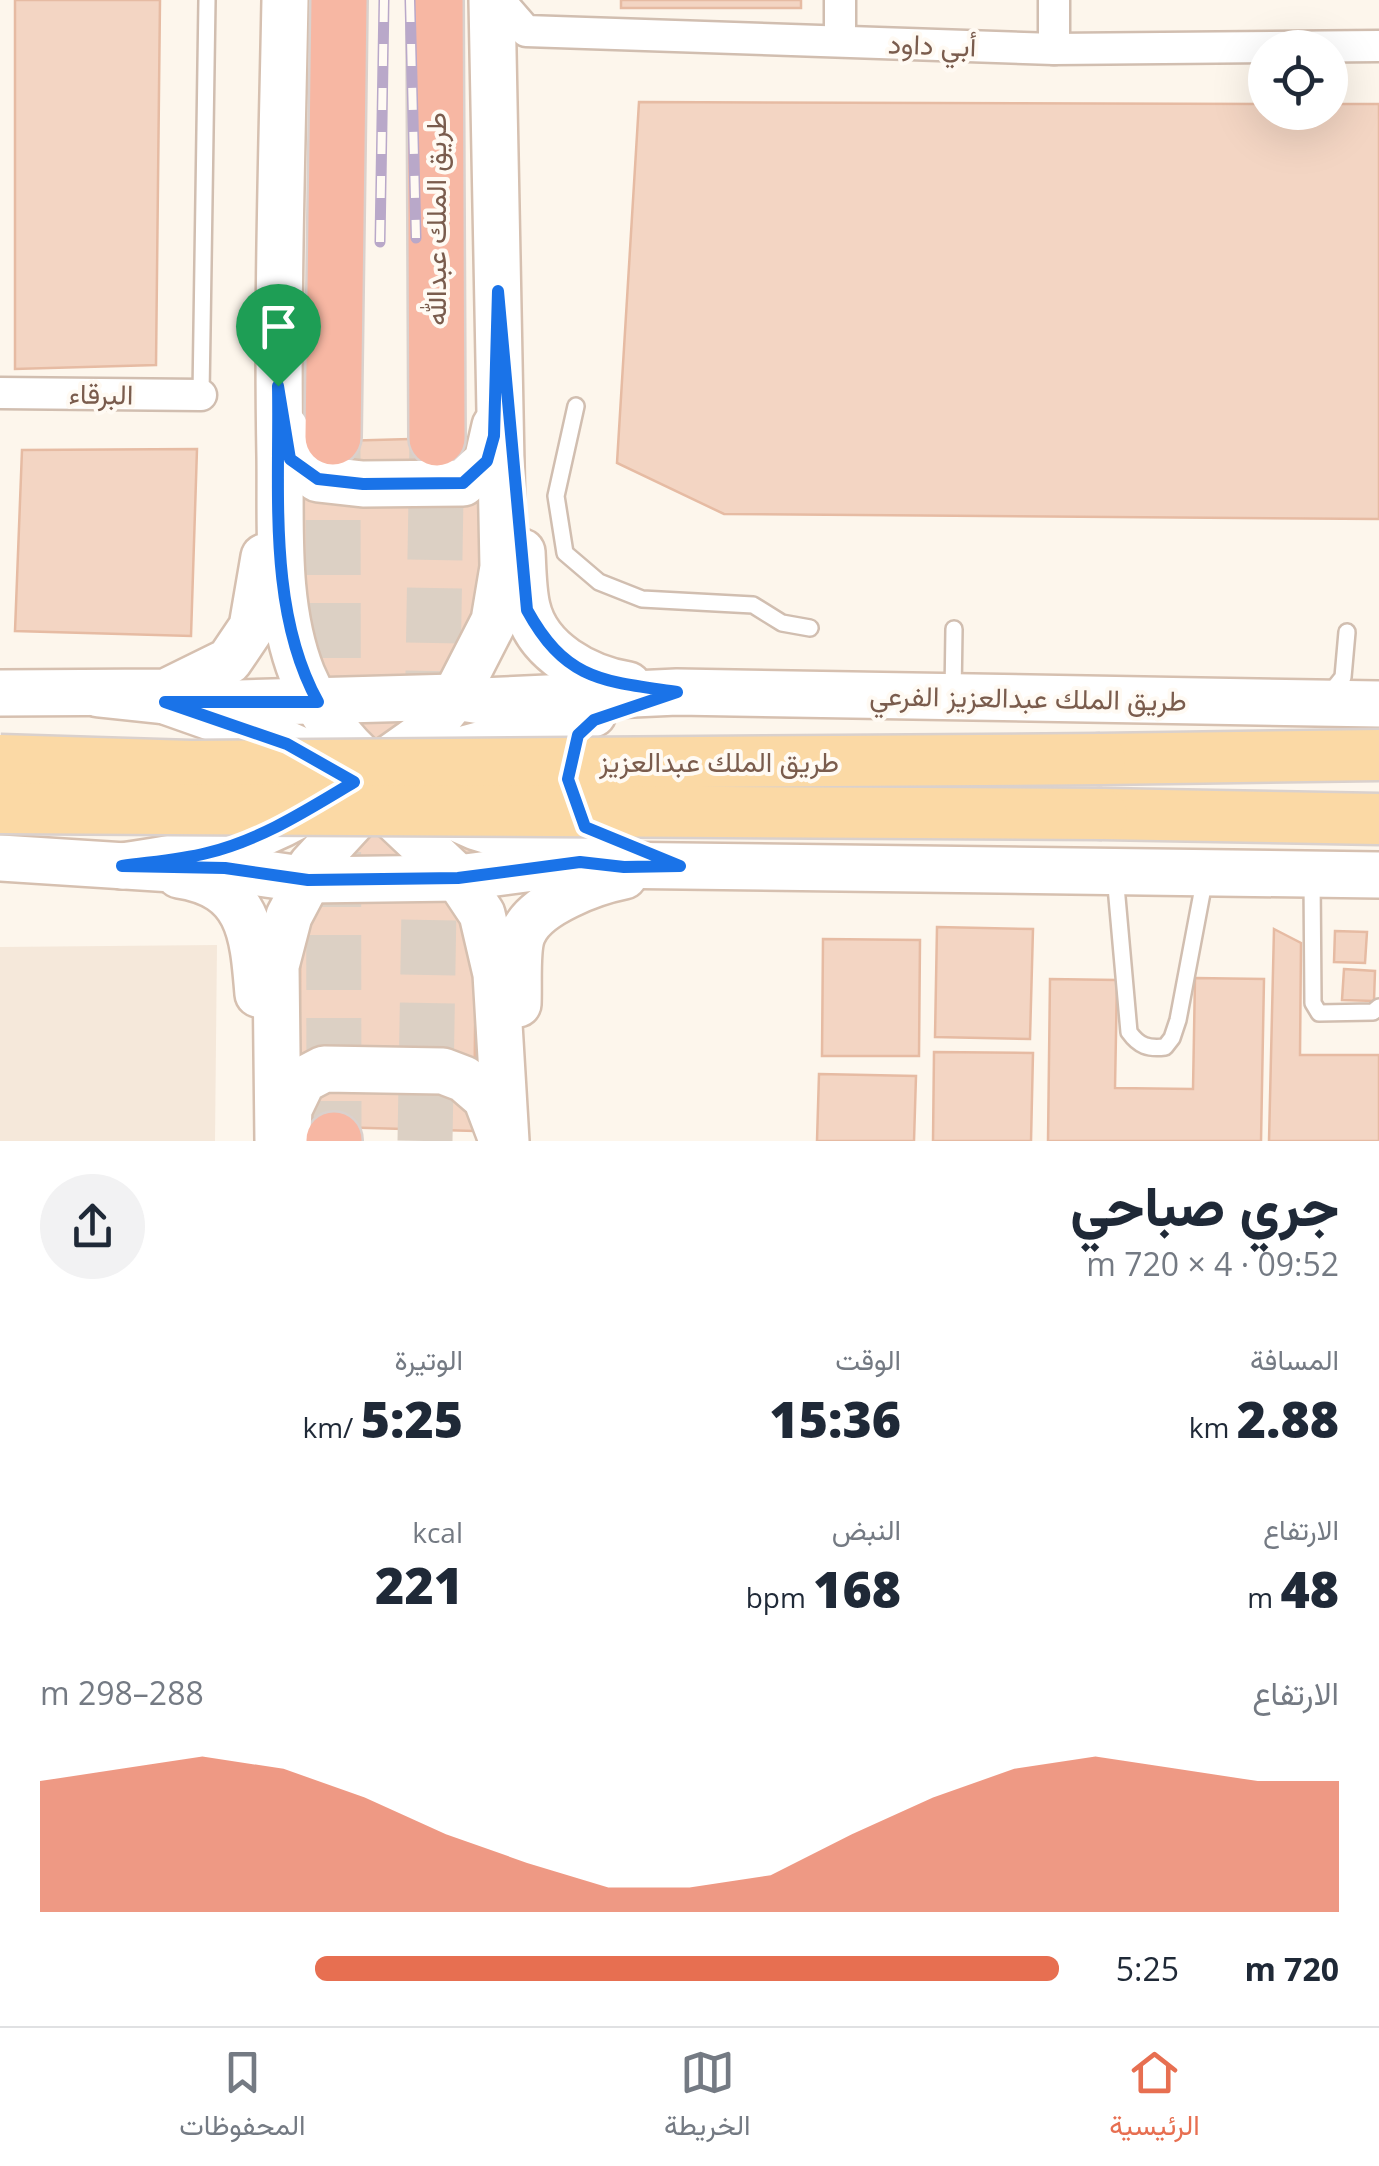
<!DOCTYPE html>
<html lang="ar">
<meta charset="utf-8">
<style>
:root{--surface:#fff;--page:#f2f2f3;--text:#1f2937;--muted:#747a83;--line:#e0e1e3;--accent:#e76f51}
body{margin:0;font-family:"Open Sans",Vazirmatn,sans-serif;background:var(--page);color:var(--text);direction:rtl;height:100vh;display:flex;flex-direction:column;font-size:38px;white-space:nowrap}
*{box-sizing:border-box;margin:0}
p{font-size:32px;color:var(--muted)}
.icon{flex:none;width:55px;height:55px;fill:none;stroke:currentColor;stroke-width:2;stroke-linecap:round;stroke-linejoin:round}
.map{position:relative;height:1141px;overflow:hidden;direction:ltr}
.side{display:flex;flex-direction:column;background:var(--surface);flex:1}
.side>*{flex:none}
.controls{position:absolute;left:1248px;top:30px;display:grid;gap:20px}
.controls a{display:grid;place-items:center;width:100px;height:100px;border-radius:50%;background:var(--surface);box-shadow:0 10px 40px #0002;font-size:50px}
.pin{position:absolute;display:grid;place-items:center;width:85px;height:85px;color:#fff;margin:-102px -42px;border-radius:50% 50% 50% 0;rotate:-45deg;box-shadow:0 0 10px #0007}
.pin .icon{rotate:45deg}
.round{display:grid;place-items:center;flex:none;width:105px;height:105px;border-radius:52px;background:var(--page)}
.headline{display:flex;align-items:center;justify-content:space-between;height:170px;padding:0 40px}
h1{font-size:55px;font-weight:800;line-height:75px}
.stats{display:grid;grid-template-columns:repeat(3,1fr);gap:15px;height:170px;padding:10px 40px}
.stats div{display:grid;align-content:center}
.stats b{font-size:50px;font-weight:800}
.stats small{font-size:28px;font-weight:400}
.stats p{font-size:28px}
.chart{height:280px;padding:20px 40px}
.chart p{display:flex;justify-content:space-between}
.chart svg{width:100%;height:180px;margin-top:10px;fill:var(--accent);opacity:.7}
ul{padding:0 40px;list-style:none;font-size:32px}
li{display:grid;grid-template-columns:160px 120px 1fr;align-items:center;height:75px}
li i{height:25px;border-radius:12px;background:var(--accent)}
.dock{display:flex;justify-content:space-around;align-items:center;height:140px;border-top:2px solid var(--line);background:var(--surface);font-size:28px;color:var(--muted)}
.dock a{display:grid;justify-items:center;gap:5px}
.dock .selected{color:var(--accent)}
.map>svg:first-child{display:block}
.residential{fill:#f5e8da}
.building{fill:#f3d5c3;stroke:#e6bba3;stroke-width:2.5}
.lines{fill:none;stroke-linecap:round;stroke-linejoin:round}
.highway-tunnel{stroke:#dcd0c4;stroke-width:55;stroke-dasharray:55 28;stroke-linecap:butt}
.lane-casing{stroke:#d1beb0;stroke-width:20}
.street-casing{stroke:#d1beb0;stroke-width:35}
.secondary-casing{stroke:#d6c0b0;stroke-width:50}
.primary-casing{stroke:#dad1cd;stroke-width:55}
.highway-casing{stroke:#dad1cd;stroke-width:60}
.lane{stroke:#fff;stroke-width:15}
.street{stroke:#fff;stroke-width:30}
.secondary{stroke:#fff;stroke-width:45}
.primary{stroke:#fbd9a5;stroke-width:50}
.highway{stroke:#f7b7a3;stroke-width:55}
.rail-casing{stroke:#b9a8c9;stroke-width:11}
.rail{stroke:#fffaf3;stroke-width:8;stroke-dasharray:22;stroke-linecap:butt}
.primary-bridge-casing{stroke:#dad1cd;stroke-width:55;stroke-linecap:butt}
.primary-bridge{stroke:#fbd9a5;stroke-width:50}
.route-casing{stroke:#fff;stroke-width:20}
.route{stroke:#1a73e8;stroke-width:12}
.labels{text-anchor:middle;stroke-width:8;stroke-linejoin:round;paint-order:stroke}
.street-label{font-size:28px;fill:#7a5c4d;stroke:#fffaf3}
</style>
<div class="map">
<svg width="1379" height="1141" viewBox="0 0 1379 1141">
<rect width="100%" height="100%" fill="#fdf6ec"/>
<!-- residential -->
<polygon class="residential" points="217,945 215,1141 0,1141 0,947"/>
<!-- building -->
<g class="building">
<polygon points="15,0 160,0 156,365 15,369"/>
<rect x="621" y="0" width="180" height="8"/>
<polygon points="639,102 1265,104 1265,112 1330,112 1330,104 1379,104 1379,519 724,514 617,463"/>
<polygon points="481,437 474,1131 299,1126 304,442"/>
<polygon points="197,449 191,636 15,631 22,450"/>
<polygon points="937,927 1033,929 1030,1039 935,1037"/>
<polygon points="1274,929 1301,943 1300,1055 1379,1055 1379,1141 1269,1141"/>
<polygon points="1335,931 1367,932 1365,963 1334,962"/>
<polygon points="823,939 920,940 919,1056 822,1056"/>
<polygon points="1344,969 1375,971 1374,1001 1342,1000"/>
<polygon points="1195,978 1264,979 1261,1141 1048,1141 1050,979 1117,980 1115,1088 1193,1089"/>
<polygon points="934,1052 1033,1053 1031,1141 933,1141"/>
<polygon points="819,1074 916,1076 914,1141 817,1141"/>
</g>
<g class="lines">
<!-- highway-tunnel -->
<g class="highway-tunnel">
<polyline points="333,437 334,1140"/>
<polyline points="425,1141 437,438"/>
</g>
<!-- lane casing -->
<g class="lane-casing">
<g id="lane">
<polyline points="201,395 207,0"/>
<polyline points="576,406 556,496 565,553 599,582 642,599 753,605 782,623 810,628"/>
<polyline points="953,695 954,629"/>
<polyline points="1327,697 1343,677 1347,632"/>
<path d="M 1115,875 L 1129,1032 C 1139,1046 1148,1049 1165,1047 L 1172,1038 L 1178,1020 L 1205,877"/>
<polyline points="1312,878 1313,1003 1319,1013 1373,1012 1379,1007"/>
</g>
</g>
<!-- street casing -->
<g class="street-casing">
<g id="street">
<polyline points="499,0 526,31 1054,49 1379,46"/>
<polyline points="1054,0 1054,49"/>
<polyline points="840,41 840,0"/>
<polyline points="0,393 201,395"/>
</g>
</g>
<!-- secondary casing -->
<g class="secondary-casing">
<g id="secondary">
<path d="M 285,0 C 282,152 277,304 280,456 C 281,528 275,605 302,674 C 318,713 352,756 388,779"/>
<polyline points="285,428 290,459 318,479 363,484 463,483 487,461 495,426"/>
<path d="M 522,552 C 523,570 523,590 527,607 C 537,652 587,678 628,685"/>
<polyline points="0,693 166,692 229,661 252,627 264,557"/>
<polyline points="99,694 165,701 287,744 314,756 372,797 458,878 482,914 496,974 506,1141"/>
<polyline points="165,701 240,703 455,697 481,701 677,692 1379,704"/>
<polyline points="442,755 593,714"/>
<polyline points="369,773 427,732 455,697 494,621 503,567 492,0"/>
<polyline points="447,814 476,827 600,865 1379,875"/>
<polyline points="0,858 188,870 225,868 308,880 458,878 571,863"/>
<path d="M 122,866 C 192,856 254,845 314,806"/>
<path d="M 179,875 C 250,886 253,933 258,994"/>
<path d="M 518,1004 C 519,986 516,948 523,933 C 536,903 594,882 624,876"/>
<polyline points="288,1129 289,1109 303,1080 324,1069 443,1071 464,1079 486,1098 500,1135"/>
<polyline points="278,1141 276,966 289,916 308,880 311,866 379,792"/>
</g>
</g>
<!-- primary casing -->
<g class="primary-casing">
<g id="primary">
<polyline points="1100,759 1379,755"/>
<polyline points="1102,814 1379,819"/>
</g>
</g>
<!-- highway casing -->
<g class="highway-casing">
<g id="highway">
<polyline points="435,0 437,438"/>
<polyline points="333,437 339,0"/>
<polyline points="334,1140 334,1141"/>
</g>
</g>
<!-- lane -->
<use href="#lane" class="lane"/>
<!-- street -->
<use href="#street" class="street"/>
<!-- secondary -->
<use href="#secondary" class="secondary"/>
<!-- primary -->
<use href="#primary" class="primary"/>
<!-- highway -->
<use href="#highway" class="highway"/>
<!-- rail casing -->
<g class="rail-casing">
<g id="rail">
<polyline points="410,0 416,238"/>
<polyline points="380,242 384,0"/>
</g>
</g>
<!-- rail -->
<use href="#rail" class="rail"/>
<!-- primary-bridge casing -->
<g class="primary-bridge-casing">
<g id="primary-bridge">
<polyline points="0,760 191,766 1100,759"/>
<polyline points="0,808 1102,814"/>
</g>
</g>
<!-- primary-bridge -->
<use href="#primary-bridge" class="primary-bridge"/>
</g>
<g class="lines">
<!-- route casing -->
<g class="route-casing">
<path id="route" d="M 498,291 L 527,610 C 566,681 603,681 677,692 L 594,720 L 578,735 L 568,779 L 585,827 L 680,866 L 624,867 L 580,862 L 458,878 L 308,880 L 225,868 L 122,866 C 150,862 180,860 207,853 C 261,840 307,810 354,782 L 287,744 L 165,702 L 318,702 C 267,610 280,488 278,386 L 290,459 L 318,479 L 363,484 L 463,483 L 487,461 L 494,436 Z"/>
</g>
<!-- route -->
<use href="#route" class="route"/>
</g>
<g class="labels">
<!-- street labels -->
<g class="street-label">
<text transform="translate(932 45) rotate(2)" y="10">أبي داود</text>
<text transform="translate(436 219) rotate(-90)" y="10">طريق الملك عبدالله</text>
<text transform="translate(101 394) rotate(1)" y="10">البرقاء</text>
<text transform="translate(1028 698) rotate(1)" y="10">طريق الملك عبدالعزيز الفرعي</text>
<text x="719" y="772">طريق الملك عبدالعزيز</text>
</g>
</g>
</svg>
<div class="controls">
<a><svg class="icon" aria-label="locate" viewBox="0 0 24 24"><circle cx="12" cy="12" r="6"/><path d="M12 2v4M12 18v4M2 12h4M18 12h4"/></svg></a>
</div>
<div class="pin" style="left:278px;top:386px;background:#1e9e55"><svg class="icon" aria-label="arrive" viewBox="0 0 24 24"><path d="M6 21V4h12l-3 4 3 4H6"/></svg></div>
</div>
<section class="side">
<div class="headline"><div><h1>جري صباحي</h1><p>09:52 · 4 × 720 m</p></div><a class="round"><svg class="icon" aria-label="share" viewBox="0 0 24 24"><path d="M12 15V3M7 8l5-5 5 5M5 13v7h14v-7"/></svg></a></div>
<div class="stats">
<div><p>المسافة</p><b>2.88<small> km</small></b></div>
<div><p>الوقت</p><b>15:36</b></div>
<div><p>الوتيرة</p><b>5:25<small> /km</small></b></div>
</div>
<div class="stats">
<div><p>الارتفاع</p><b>48<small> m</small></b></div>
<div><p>النبض</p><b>168<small> bpm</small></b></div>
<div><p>kcal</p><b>221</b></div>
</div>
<div class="chart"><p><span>الارتفاع</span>288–298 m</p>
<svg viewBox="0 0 160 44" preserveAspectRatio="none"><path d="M0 44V12L10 9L20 6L30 9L40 16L50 25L60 32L70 38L80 38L90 35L100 25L110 16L120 9L130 6L140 9L150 12L160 12V44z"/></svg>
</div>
<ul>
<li><b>720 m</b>5:25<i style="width:73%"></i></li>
</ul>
</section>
<nav class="dock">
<a class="selected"><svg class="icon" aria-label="home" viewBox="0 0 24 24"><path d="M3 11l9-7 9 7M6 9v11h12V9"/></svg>الرئيسية</a>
<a><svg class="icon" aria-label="map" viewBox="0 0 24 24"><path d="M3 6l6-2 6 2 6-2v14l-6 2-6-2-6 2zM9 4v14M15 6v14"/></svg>الخريطة</a>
<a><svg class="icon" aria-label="saved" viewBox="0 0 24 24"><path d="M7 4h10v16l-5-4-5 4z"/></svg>المحفوظات</a>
</nav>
